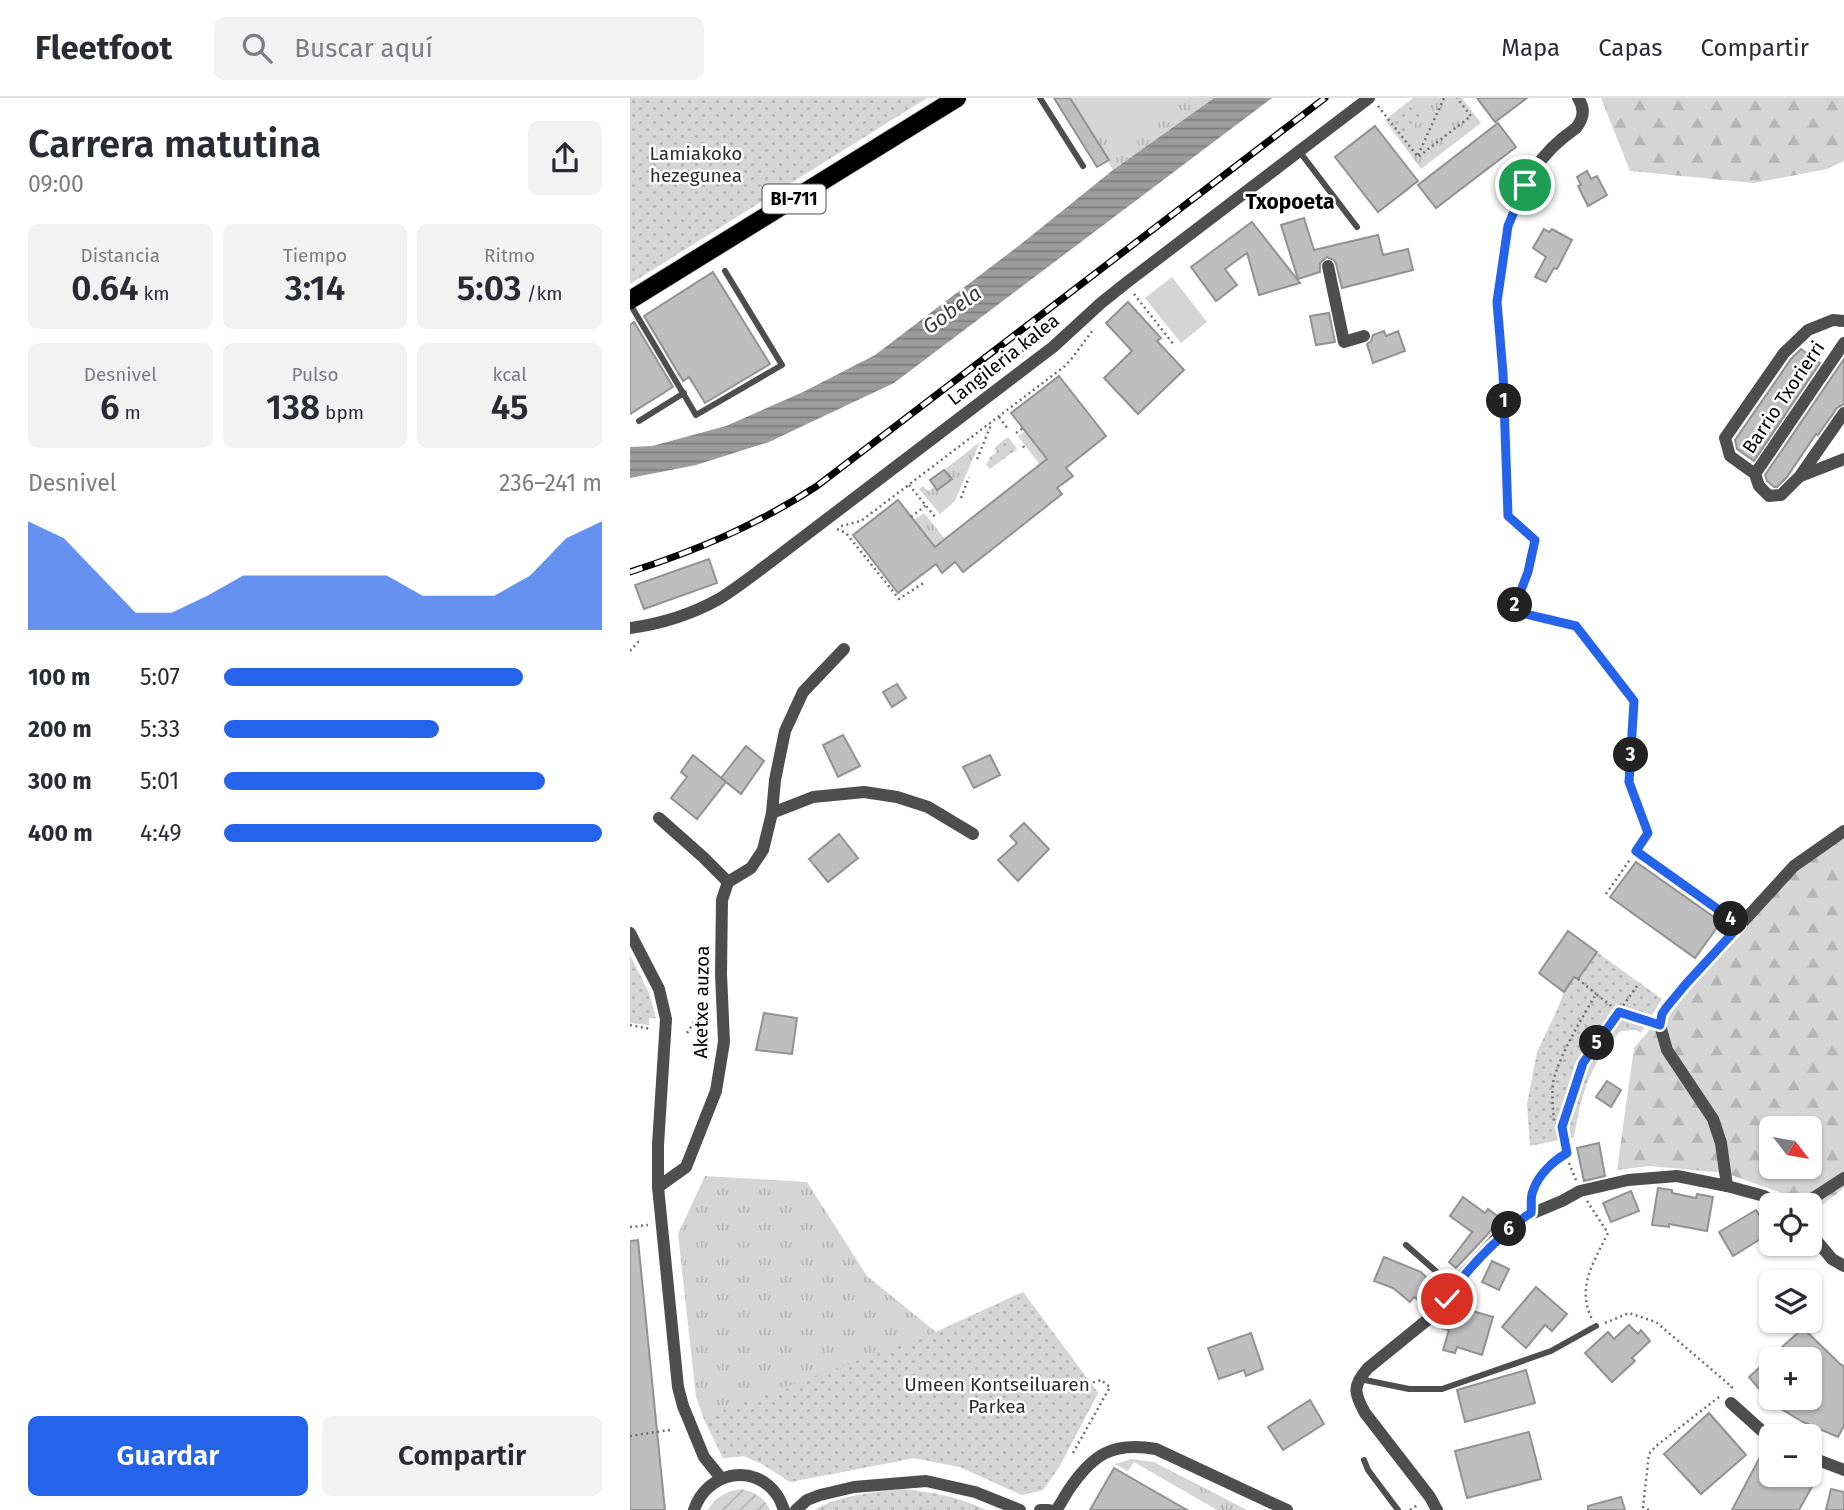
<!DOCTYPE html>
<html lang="es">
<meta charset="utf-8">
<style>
:root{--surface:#fff;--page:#f2f2f3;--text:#2b2b33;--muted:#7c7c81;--line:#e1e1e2;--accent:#2563eb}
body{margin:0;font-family:"Fira Sans",sans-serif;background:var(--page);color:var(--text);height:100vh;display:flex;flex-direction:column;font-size:26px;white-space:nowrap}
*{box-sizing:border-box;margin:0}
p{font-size:23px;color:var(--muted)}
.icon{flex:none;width:38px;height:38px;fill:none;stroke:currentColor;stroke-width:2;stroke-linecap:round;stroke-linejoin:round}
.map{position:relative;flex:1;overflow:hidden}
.panel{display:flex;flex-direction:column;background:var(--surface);width:630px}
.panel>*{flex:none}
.needle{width:46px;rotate:121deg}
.tools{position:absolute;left:1129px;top:1018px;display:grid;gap:14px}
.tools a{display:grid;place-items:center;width:63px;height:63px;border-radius:10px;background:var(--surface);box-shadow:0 2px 5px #0004;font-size:35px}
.pin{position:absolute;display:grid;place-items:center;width:60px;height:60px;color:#fff;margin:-30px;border:4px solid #fff;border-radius:50%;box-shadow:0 2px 7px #0007}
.km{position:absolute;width:35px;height:35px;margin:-18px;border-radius:50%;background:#222;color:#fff;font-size:19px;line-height:35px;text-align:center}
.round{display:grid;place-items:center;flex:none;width:74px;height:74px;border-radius:10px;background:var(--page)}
.head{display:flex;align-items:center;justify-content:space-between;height:119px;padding:0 28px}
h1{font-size:38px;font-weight:600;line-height:52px}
.stats{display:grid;grid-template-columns:repeat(3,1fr);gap:10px;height:119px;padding:7px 28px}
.stats div{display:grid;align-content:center;border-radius:10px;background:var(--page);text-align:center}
.stats b{font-size:35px;font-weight:600}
.stats small{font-size:19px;font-weight:400}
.stats p{font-size:19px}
.chart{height:196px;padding:14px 28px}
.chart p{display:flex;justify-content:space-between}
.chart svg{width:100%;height:126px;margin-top:7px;fill:var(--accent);opacity:.7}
.primary-button{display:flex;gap:14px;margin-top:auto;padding:14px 28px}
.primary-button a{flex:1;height:80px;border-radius:10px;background:var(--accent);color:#fff;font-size:28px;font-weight:600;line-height:80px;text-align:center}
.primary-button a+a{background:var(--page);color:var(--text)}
ul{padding:0 28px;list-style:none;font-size:23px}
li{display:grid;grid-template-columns:112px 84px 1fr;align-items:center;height:52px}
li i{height:18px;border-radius:9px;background:var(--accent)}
header{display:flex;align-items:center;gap:42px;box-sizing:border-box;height:98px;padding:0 35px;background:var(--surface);border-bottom:2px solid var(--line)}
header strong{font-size:33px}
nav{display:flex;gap:38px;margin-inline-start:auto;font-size:24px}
.search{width:490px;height:63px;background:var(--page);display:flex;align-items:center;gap:18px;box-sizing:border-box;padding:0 24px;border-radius:10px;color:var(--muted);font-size:26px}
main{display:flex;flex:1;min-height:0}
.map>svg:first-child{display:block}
.grass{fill:url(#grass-tufts)}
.forest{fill:url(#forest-firs);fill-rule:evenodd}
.park{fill:url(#park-dots)}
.garden{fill:url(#garden-furrows)}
.pitch{fill:#d5d5d5}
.water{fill:url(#water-rules)}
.building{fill:#bebebe;stroke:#929292;stroke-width:2;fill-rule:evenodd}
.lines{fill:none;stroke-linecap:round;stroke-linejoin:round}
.primary-casing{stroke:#dbdbdb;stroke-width:20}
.path{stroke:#707070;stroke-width:2.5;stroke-dasharray:2 3.5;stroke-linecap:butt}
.lane{stroke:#4e4e4e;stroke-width:6}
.street{stroke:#4e4e4e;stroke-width:12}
.primary{stroke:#000;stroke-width:18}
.rail-casing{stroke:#000;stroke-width:7}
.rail{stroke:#fff;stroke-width:4.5;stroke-dasharray:13;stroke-linecap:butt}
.route-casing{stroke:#fff;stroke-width:14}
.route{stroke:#2563eb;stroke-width:9}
.labels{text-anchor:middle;stroke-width:5;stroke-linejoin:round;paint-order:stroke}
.shield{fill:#fff;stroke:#4c4c4c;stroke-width:2}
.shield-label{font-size:18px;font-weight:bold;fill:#000}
.park-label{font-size:19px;fill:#2c2c2c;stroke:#fff}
.street-label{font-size:19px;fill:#000;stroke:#fff}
.neighbourhood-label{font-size:21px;font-weight:bold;fill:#000;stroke:#fff}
.water-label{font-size:21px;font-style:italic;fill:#3d3d3d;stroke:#fff}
</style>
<header>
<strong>Fleetfoot</strong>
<div class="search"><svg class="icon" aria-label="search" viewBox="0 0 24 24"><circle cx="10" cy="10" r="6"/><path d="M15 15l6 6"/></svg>Buscar aquí</div>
<nav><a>Mapa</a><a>Capas</a><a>Compartir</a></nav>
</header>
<main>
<section class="panel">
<div class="head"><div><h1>Carrera matutina</h1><p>09:00</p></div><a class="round"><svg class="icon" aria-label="share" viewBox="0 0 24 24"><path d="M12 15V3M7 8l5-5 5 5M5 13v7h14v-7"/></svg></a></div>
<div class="stats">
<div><p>Distancia</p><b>0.64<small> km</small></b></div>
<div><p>Tiempo</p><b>3:14</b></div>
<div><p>Ritmo</p><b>5:03<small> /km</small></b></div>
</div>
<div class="stats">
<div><p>Desnivel</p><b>6<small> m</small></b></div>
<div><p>Pulso</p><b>138<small> bpm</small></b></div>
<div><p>kcal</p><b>45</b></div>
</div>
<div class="chart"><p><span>Desnivel</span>236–241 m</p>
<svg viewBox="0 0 160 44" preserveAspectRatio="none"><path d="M0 44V6L10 12L20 25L30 38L40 38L50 32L60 25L70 25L80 25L90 25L100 25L110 32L120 32L130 32L140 25L150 12L160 6V44z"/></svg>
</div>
<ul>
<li><b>100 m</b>5:07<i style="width:79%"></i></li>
<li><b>200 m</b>5:33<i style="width:57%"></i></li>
<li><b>300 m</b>5:01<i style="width:85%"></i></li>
<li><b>400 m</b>4:49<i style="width:100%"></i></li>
</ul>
<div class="primary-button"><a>Guardar</a><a>Compartir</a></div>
</section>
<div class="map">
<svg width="1214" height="1412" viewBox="0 0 1214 1412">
<defs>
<pattern id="grass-tufts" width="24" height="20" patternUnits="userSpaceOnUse" patternTransform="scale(1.75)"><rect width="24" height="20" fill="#d5d5d5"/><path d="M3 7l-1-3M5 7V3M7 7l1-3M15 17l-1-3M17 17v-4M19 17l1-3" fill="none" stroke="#b5b5b5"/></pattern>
<pattern id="forest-firs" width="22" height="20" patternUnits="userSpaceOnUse" patternTransform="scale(1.75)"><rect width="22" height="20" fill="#d5d5d5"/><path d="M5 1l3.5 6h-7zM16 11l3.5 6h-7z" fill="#b5b5b5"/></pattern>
<pattern id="park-dots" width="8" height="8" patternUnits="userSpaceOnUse" patternTransform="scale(1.75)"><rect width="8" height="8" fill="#d5d5d5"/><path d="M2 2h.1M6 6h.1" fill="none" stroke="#b5b5b5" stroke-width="1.8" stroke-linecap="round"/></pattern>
<pattern id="garden-furrows" width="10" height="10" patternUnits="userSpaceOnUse" patternTransform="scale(1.75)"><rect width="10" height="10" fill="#d5d5d5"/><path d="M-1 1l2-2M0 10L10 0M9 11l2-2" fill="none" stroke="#b5b5b5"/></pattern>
<pattern id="water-rules" width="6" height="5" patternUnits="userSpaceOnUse" patternTransform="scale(1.75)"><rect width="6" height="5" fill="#9c9c9c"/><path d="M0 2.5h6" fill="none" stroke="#7d7d7d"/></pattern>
</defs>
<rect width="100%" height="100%" fill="#fff"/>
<!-- grass -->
<g class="grass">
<polygon points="441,0 584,0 483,72"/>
<polygon points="783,0 832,0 851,25 791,71 755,22"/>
<polygon points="395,333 417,361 410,367 388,338"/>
<polygon points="350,344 325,403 310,416 289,391 293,388 298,393 321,381 314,372"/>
<polygon points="294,415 315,441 305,449 284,422"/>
<polygon points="75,1078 177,1084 237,1178 306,1234 393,1194 468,1295 429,1369 413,1392 392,1397 330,1369 284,1360 160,1384 132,1366 114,1358 93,1360 73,1319 66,1299 48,1136"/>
<polygon points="501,1361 524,1364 617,1412 587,1412 504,1364 498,1373 485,1366"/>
</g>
<!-- forest -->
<g class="forest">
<polygon points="971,0 1214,0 1214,63 1197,71 1124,85 1000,73"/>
<path d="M 1214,733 L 1214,1090 L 1182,1115 L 1180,1113 L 1180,1108 L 1171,1108 L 1149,1094 L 1095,1075 L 1019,1068 L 987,1072 L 1004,950 L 1110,827 L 1164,768 ZM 1141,1031 L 1180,1031 L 1180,1069 L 1141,1069 Z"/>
</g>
<!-- park -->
<g class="park">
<polygon points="0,0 297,0 0,186"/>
<polygon points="784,5 791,14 782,32 772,39 760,23"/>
<polygon points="378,339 387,351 360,371 356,366 360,362 359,360 367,354 364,350"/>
<path d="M 967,854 L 1032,901 L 1011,935 L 1006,932 L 990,933 C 980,946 969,959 962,974 C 952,994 948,1018 944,1039 L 900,1048 L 897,1006 L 907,954 L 927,912 L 934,894 L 944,879 L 948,881 Z"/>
<polygon points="0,857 19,895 26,920 19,920 19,927 0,925"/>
<polygon points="393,1194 468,1295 429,1369 413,1392 392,1397 330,1369 284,1360 160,1384 132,1366 114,1358 93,1360 73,1319 306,1234"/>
<path d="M 274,1391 C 302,1394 330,1399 356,1412 L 185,1412 C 207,1397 247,1394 274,1391 Z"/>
</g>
<!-- garden -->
<path class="garden" d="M 111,1391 C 125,1394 134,1399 140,1412 L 78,1412 C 86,1399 96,1393 111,1391 Z"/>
<!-- pitch -->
<g class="pitch">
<polygon points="453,0 551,0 480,45"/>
<polygon points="542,179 577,224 551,245 515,200"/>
</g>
<!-- water -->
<polygon class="water" points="584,0 642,0 264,285 139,344 66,367 0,380 0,349 22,348 96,328 173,294 245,257 391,146 483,72"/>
<!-- building -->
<g class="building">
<polygon points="424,0 440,0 479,62 467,69"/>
<polygon points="847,0 897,0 865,24"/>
<polygon points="868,25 886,49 806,110 788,87"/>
<polygon points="745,28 788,83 748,114 705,59"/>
<polygon points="957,73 961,81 967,78 977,97 958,108 948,88 951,87 947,79"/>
<polygon points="674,120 684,152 748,137 753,157 778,151 783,172 712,190 706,166 704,162 697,159 690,165 690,174 668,181 651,127"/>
<polygon points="622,124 670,185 629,197 617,155 595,171 607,187 586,203 561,169"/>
<polygon points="914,131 919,134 922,131 942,142 927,171 924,170 916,184 905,179 916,159 903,150"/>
<polygon points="83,174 140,266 75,305 59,279 53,283 14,218"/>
<polygon points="498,204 531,240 527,243 554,272 508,316 474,280 502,253 476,225"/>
<polygon points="699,215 705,244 686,247 680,218"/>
<polygon points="4,224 43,289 0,316 0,227"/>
<polygon points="754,233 756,238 768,233 775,253 743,265 737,246 741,243 743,237"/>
<polygon points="1171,251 1190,265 1124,363 1107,351 1105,342 1161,261"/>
<polygon points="1214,261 1214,306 1207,310 1188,337 1186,336 1157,379 1147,389 1144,389 1137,383 1135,377"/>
<polygon points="429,278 476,338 436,370 443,378 427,390 432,396 333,474 325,464 312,475 306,466 268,495 223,437 268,402 305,449 315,441 417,361 381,315"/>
<polygon points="314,372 322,381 307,392 300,382"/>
<polygon points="79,461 87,485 14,511 5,487"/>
<polygon points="267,586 276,600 262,609 253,594"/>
<polygon points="213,637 230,668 208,679 193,647"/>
<polygon points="116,648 134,663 111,696 91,680"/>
<polygon points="63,657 96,684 67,721 41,700 57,679 51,674"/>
<polygon points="360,657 370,677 344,690 333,669"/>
<polygon points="394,725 419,751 388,783 368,762 387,745 380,738"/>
<polygon points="209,736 228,760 198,784 179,761"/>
<polygon points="1006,764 1091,824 1065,860 980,799"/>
<polygon points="938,833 967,854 948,881 944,879 934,894 909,875"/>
<polygon points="134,915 167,920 162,956 126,952"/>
<polygon points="977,983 991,992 981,1009 966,999"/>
<polygon points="969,1045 975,1078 954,1083 947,1050"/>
<polygon points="1028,1090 1042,1092 1042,1095 1066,1100 1067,1096 1083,1099 1077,1133 1039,1126 1039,1129 1022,1127"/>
<polygon points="1001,1093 1009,1113 981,1124 973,1105"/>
<polygon points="833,1099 855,1115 858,1111 870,1120 858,1136 826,1170 819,1164 842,1134 820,1118"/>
<polygon points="1126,1112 1140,1135 1103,1158 1089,1134"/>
<polygon points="8,1142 28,1343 35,1412 0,1412 0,1143"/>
<polygon points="754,1159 791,1174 800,1183 798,1185 807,1193 794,1207 784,1199 780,1204 763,1190 744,1183"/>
<polygon points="862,1163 879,1171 869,1192 852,1184"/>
<polygon points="906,1189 937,1216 922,1233 915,1227 896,1250 872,1229"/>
<polygon points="822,1207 863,1219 852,1257 827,1249 825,1255 813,1252 819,1232 812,1230 817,1215"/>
<polygon points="999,1227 1008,1236 1011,1232 1020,1243 1002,1260 1005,1263 982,1284 955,1255 978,1234 984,1241"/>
<path d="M 1173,1230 L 1210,1266 L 1214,1268 L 1214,1328 L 1208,1339 L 1173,1324 L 1141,1305 L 1135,1300 L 1137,1300 L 1119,1279 ZM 1141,1262 L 1180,1262 L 1180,1300 L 1141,1300 Z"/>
<polygon points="621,1235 633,1271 616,1278 614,1272 589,1281 578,1250"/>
<polygon points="896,1272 905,1305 835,1324 827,1292"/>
<polygon points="680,1302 694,1326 653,1352 638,1329"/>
<polygon points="1079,1315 1116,1357 1071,1396 1034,1356"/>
<polygon points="899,1334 911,1381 837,1400 825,1353"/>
<polygon points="1131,1357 1141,1362 1141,1377 1170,1377 1184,1385 1169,1412 1102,1412"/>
<polygon points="484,1370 557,1412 460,1412"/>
<polygon points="1201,1391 1214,1394 1214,1412 1196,1412"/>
<polygon points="991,1399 995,1412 958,1412 958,1408"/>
</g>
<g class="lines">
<!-- primary casing -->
<g class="primary-casing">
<polyline id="primary" points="0,202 327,0"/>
</g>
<!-- path -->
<g class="path">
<polyline points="748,8 788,59 841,18 827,0"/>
<polyline points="788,57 814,0"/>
<polyline points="876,142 867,204 873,275 878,418 905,442 898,474 883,513 946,528 1004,603 999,684 1018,735 1011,746"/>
<polyline points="504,196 544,247"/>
<polyline points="375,267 422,230"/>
<polyline points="369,319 378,331"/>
<polyline points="386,335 393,330"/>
<polyline points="393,348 396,352"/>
<polyline points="347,361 361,327"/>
<polyline points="279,387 306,420"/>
<polyline points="331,400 339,379"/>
<polyline points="281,419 296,407"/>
<polyline points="211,428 231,423 435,268 443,259 463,232"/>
<polyline points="207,431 216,435 269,501 295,484"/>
<polyline points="0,553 8,544 7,542"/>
<polyline points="976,796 1001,760"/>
<polyline points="948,881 966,896"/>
<polyline points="0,927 21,931"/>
<polyline points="57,935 78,903"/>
<path d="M 932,1029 L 924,1024 C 923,1010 921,994 924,980 C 933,951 951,922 966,896 L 989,914 L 1018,923"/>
<polyline points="946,1082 939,1065 932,1029 953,965 1009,885"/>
<path d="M 902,1100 C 903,1082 922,1064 937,1055"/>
<path d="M 957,1103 L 978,1135 C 964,1164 946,1189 962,1221"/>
<polyline points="0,1129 18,1127"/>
<polyline points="975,1225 999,1215 1026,1224 1102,1289 1100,1291"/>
<polyline points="0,1338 40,1332"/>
<polyline points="443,1355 480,1289 471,1282 461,1285"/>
<polyline points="780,1412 789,1406"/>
<polyline points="1019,1412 1013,1409 1019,1356 1026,1348 1089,1299"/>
</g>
<!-- lane -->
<g class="lane">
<polyline points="410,0 453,68"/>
<polyline points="669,53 727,129"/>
<polyline points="0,206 66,317 152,267 95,173"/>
<polyline points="9,323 54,295"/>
<polyline points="1006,753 1110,827"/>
<polyline points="776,1147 824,1189"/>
<polyline points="730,1281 779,1291 812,1291 921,1253 966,1228"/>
<polyline points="734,1362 738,1372 768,1412"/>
</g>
<!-- street -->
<g class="street">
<path d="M 878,128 C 894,84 907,57 946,30 C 954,20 955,10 948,0"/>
<polyline points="698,168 714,244 734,238"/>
<polyline points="1214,223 1203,222 1178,232 1154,255 1095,340 1100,358 1125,376 1129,388 1139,398 1151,397 1170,378 1214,315"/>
<polyline points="1125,376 1214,245"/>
<polyline points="1171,378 1214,361"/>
<path d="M 0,530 C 30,526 62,516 89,501 C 102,493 114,484 126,475 L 423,249 L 471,205 L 496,185 L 739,0"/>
<polyline points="142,715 183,699 234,694 267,699 298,709 343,736"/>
<polyline points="29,720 73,759 98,784"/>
<polyline points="0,835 29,891 36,921 28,1047 28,1089 48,1289 53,1308 74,1359 91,1380"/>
<polyline points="1097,1088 1091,1045 1083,1021 1037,952 1030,927 1032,916 1055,887 1164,768 1214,733"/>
<polyline points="28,1089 56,1069 86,993 94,944 91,876 92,802 98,784 121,770 133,752 142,715 145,682 155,633 173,594 214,551"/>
<polyline points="1171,1108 1214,1080"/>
<polyline points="1180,1135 1202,1161 1214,1168"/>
<polyline points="1101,1305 1131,1332 1143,1339"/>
<polyline points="1180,1359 1214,1372"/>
<path d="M 64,1412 C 76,1375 123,1363 147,1397 C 150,1401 152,1407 154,1412"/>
<polyline points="166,1412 177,1402 190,1397 224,1389 296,1383 345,1394 390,1412"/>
<polyline points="410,1412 419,1412"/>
<path d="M 426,1412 C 431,1406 434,1399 438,1393 C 462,1357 482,1343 526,1351 L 657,1412"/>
<path d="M 807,1412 L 800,1399 L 735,1315 C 724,1295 722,1288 738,1270 L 807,1214 L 829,1181 L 865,1142 L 896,1118 L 932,1103 L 950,1093 L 998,1082 L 1047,1078 L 1097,1088 L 1134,1098 L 1150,1108"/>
</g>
<!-- primary -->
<use href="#primary" class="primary"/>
<!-- rail casing -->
<g class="rail-casing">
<path id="rail" d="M 0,474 C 68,452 127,427 187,388 L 695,0"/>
</g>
<!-- rail -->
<use href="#rail" class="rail"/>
</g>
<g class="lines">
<!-- route casing -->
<g class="route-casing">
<path id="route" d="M 817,1201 C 838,1168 866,1142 896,1118 L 901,1115 C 902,1109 900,1099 903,1093 C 908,1077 923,1063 937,1055 L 932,1029 L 953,965 L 989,914 L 1030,927 L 1032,916 L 1036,910 L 1055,887 L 1110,827 L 1006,753 L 1018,735 L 999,684 L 1004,603 L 946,528 L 883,513 L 898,474 L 905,442 L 878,418 L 873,275 L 867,204 L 878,128 L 895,87"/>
</g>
<!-- route -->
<use href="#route" class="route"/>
</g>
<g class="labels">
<!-- shield labels -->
<rect class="shield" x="132.5" y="86.5" width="63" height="29" rx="5"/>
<g class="shield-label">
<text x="164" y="107">BI-711</text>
</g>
<!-- park labels -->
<g class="park-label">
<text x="66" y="62">Lamiakoko<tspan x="66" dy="22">hezegunea</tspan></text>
<text x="367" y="1293">Umeen Kontseiluaren<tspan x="367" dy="22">Parkea</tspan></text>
</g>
<!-- street labels -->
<g class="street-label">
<text transform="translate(373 261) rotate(-38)" y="7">Langileria kalea</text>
<text transform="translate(1153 299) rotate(-56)" y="7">Barrio Txorierri</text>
<text transform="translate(71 904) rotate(-89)" y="7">Aketxe auzoa</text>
</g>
<!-- neighbourhood labels -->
<g class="neighbourhood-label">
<text x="660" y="111">Txopoeta</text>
</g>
<!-- water labels -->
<g class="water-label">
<text transform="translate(322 212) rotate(-36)" y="7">Gobela</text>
</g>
</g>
</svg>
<div class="tools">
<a><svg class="needle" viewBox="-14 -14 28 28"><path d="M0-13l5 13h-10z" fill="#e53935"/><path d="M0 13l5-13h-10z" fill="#7c7c81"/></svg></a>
<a><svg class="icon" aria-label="locate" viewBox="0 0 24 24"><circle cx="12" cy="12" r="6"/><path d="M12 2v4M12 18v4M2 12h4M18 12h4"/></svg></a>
<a><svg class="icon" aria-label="layers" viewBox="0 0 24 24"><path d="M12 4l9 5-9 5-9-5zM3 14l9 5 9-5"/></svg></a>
<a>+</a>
<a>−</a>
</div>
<div class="pin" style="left:895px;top:87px;background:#1e9e55"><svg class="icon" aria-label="arrive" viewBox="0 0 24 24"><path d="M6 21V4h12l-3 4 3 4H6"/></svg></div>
<div class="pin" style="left:817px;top:1201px;background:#d93025"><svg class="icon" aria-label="check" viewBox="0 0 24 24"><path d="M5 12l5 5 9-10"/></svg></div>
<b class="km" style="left:874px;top:303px">1</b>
<b class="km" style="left:885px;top:507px">2</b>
<b class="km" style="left:1001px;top:657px">3</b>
<b class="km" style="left:1101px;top:821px">4</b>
<b class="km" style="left:967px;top:945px">5</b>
<b class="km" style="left:879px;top:1131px">6</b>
</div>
</main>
